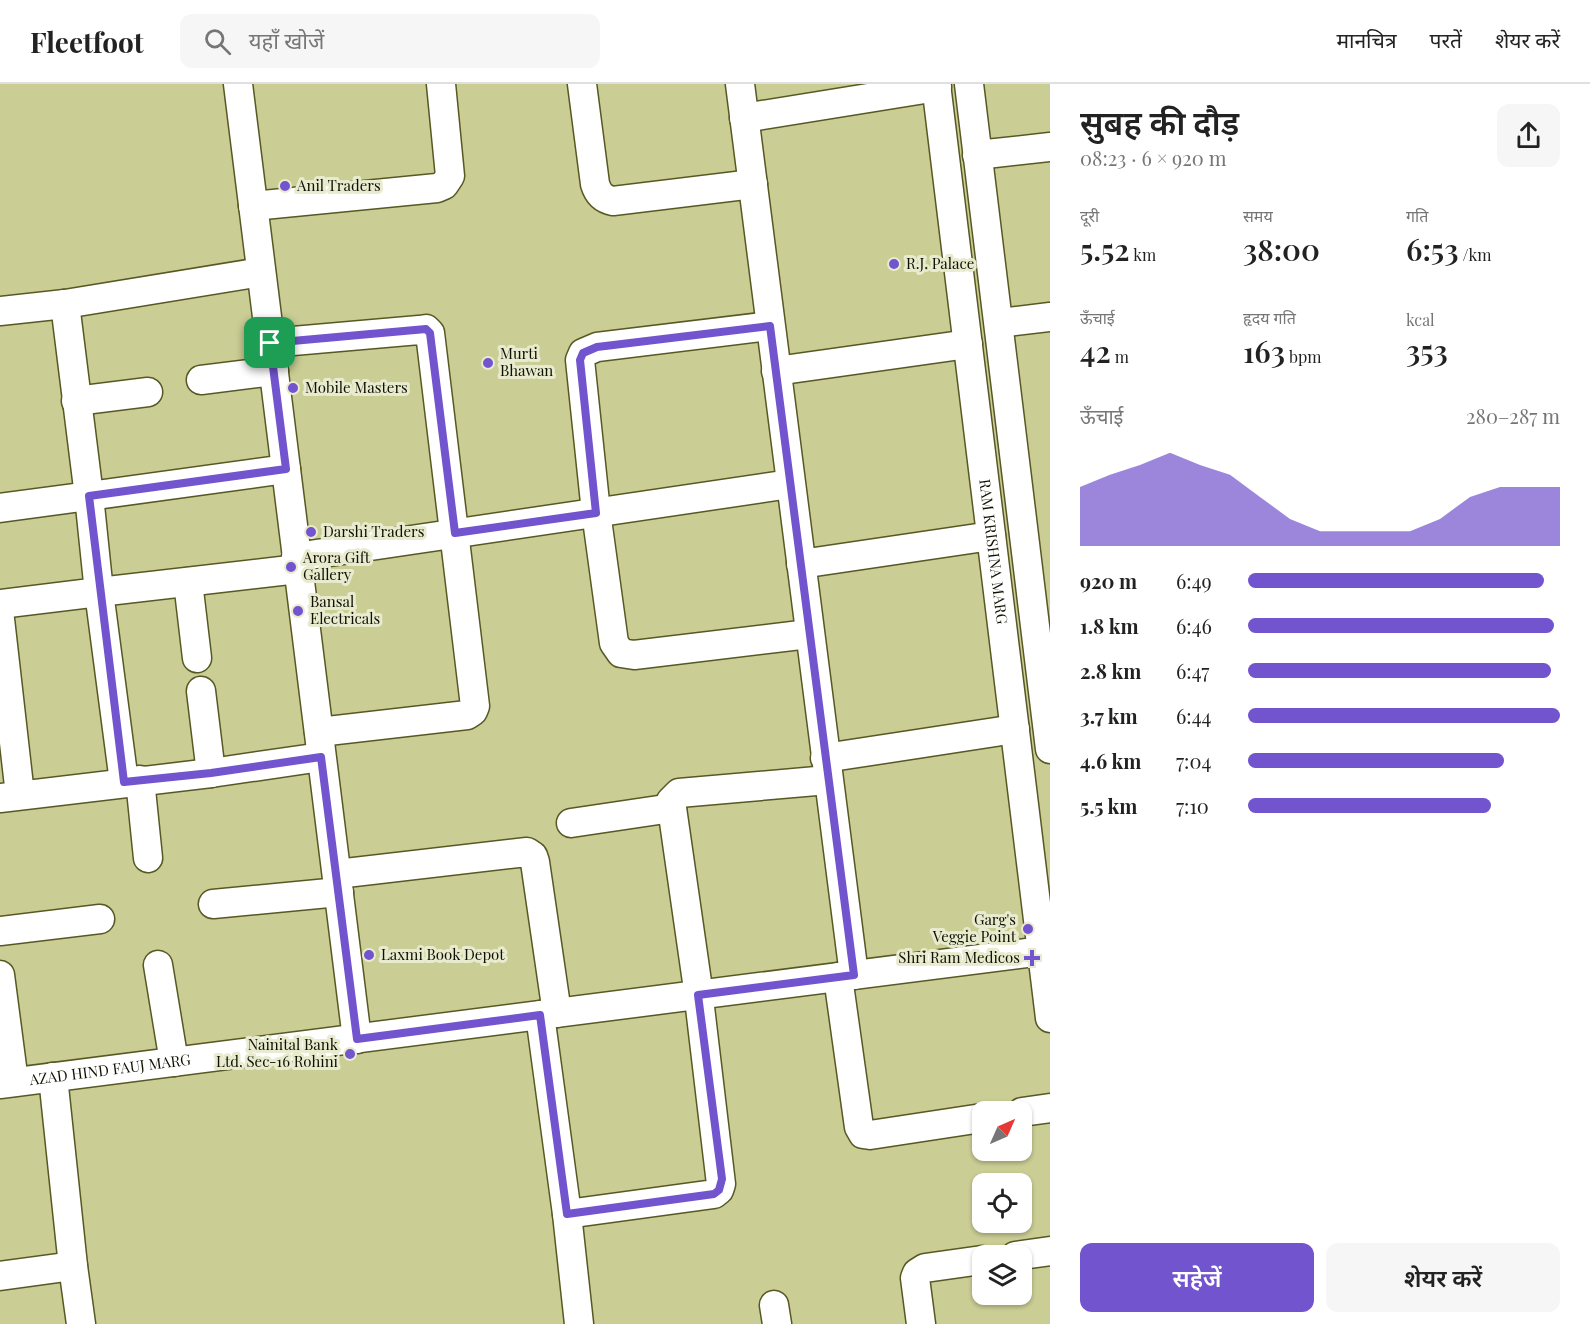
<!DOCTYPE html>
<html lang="hi">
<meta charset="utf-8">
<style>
:root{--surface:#fff;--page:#f6f6f6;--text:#222;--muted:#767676;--line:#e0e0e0;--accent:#7254ce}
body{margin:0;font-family:"Playfair Display","Noto Sans Devanagari",serif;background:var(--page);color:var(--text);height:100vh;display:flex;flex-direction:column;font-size:22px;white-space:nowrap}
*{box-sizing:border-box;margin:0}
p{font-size:20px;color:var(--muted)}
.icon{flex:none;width:33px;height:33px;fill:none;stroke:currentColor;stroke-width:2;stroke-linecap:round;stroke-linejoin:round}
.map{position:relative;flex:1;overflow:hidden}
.drawer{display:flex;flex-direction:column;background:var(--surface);width:540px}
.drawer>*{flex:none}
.needle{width:39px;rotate:45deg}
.fabs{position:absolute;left:972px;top:1017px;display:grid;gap:12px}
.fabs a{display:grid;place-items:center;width:60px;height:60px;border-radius:12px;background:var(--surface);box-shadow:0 2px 4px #0004;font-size:30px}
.pin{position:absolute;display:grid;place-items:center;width:51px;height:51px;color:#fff;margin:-26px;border-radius:12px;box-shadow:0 3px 9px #0006}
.round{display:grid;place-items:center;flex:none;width:63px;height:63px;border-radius:12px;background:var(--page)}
.headline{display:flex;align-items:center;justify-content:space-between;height:102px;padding:0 30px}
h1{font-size:33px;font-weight:600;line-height:45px}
.metrics{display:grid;grid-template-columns:repeat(3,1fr);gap:9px;height:102px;padding:6px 30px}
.metrics div{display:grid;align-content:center}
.metrics b{font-size:30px;font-weight:600}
.metrics small{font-size:16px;font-weight:400}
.metrics p{font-size:16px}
.chart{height:168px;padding:12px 30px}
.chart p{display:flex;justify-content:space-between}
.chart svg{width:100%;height:108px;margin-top:6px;fill:var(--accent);opacity:.7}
.cta{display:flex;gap:12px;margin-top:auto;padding:12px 30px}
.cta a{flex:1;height:69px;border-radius:12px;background:var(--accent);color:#fff;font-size:24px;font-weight:600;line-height:69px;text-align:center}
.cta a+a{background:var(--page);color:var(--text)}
ul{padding:0 30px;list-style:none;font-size:20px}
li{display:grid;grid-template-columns:96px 72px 1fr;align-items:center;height:45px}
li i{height:15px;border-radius:8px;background:var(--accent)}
header{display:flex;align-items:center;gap:36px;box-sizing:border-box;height:84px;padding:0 30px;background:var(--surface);border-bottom:2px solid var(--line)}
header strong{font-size:28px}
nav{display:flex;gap:33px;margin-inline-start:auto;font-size:21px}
.search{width:420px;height:54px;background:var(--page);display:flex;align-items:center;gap:15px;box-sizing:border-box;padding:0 21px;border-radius:12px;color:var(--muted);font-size:22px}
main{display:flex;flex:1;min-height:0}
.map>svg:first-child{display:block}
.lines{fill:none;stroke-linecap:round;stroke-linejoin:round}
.minor-casing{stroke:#575823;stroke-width:31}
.minor{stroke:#fff;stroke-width:28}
.route-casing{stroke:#fff;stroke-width:12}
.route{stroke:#7254ce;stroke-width:8}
.poi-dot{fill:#7254ce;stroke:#e9ebcf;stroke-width:2}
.labels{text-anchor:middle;stroke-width:6;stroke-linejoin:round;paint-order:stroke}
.poi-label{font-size:15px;fill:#0f1000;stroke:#e9ebcf;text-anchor:start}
.street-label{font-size:15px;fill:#0f1000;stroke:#e9ebcf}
</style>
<header>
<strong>Fleetfoot</strong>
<div class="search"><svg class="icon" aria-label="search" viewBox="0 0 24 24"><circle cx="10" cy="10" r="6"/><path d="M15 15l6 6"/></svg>यहाँ खोजें</div>
<nav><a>मानचित्र</a><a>परतें</a><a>शेयर करें</a></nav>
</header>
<main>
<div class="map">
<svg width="1050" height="1240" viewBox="0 0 1050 1240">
<rect width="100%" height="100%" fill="#cacd94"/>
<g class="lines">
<!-- minor casing -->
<g class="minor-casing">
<g id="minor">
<polyline points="238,0 357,955"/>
<path d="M 582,0 L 595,100 C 598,110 603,115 613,117 L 753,100"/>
<polyline points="740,0 854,891"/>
<path id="s1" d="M 936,0 L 1050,934"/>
<polyline points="969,0 1050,665"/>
<polyline points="744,34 937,3"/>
<polyline points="977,71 1050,63"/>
<polyline points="253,122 437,104 444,101 450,92 441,0"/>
<polyline points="65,220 89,412 286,385"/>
<polyline points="0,227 65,220 261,188"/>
<polyline points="999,239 1050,233"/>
<polyline points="770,242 597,263 583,269 580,276 596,428 614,559 621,569 634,571 809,550"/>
<polyline points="270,259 419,246 426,245 430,249 475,622 473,627 467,631 319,648"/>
<polyline points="776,287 968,260"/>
<polyline points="201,296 274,287"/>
<polyline points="76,317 148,308"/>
<polyline points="0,424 89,412 99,508 0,520"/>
<polyline points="296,473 790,400"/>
<polyline points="801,480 991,452"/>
<polyline points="188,498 197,574"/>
<polyline points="0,535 20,711"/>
<polyline points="201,607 211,689"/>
<polyline points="825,674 1015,645"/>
<polyline points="140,696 148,774"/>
<polyline points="124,698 99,508 298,485"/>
<polyline points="0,714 211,689 321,673"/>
<polyline points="571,739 672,724"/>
<polyline points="337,790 527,768 533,772 535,778 557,929"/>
<polyline points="213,820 339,808"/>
<polyline points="0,847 100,835"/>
<polyline points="158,881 174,978"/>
<polyline points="0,891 14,998"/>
<polyline points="838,893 859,1043 863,1050 870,1051 982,1034"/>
<polyline points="540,931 567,1130 579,1240"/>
<polyline points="53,993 73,1182 81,1240"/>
<path id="s2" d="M 0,1000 L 1042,867"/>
<polyline points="1022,1028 1050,1024"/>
<polyline points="567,1130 714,1110 719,1106 721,1100 697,898 671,717 679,709 828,696"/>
<polyline points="1015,1172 1050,1167"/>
<polyline points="0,1192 73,1182"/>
<polyline points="774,1221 777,1240"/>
<polyline points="921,1240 915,1194 917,1189 925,1184 982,1176"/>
</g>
</g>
<!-- minor -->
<use href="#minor" class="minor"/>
</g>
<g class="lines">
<!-- route casing -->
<g class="route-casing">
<polygon id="route" points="770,242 854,891 698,911 722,1095 719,1106 714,1110 567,1130 540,931 357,955 321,673 211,689 124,698 89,412 286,385 270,259 426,245 430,249 455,449 596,429 580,276 583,269 597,263"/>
</g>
<!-- route -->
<use href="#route" class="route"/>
</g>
<!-- markers -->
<g class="poi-dot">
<circle cx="285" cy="102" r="6"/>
<circle cx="894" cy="180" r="6"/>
<circle cx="488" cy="279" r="6"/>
<circle cx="293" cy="304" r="6"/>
<circle cx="311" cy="448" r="6"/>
<circle cx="291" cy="483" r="6"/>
<circle cx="298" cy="527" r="6"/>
<circle cx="1028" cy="845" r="6"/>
<circle cx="369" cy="871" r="6"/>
<path d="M1029 865h6v6h6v6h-6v6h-6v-6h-6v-6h6z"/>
<circle cx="350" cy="970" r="6"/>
</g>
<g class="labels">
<!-- poi labels -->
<g class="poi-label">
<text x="297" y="107">Anil Traders</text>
<text x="906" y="185">R.J. Palace</text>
<text x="500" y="275">Murti<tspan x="500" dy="17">Bhawan</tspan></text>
<text x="305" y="309">Mobile Masters</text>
<text x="323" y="453">Darshi Traders</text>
<text x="303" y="479">Arora Gift<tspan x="303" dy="17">Gallery</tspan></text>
<text x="310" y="523">Bansal<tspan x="310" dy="17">Electricals</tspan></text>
<text x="1016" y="841" text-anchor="end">Garg's<tspan x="1016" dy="17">Veggie Point</tspan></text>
<text x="381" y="876">Laxmi Book Depot</text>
<text x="1020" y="879" text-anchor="end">Shri Ram Medicos</text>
<text x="338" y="966" text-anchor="end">Nainital Bank<tspan x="338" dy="17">Ltd. Sec-16 Rohini</tspan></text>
</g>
<!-- street labels -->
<g class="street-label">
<text dy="5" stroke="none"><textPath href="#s1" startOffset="471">RAM KRISHNA MARG</textPath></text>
<text dy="5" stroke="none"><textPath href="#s2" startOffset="111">AZAD HIND FAUJ MARG</textPath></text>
</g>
</g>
</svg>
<div class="fabs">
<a><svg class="needle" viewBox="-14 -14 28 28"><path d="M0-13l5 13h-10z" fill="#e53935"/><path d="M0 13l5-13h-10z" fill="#767676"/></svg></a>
<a><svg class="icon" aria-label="locate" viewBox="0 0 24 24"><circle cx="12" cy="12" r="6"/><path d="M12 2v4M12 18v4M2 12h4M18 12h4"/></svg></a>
<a><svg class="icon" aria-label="layers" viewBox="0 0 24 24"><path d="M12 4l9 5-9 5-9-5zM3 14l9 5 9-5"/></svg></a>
</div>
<div class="pin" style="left:270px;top:259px;background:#1e9e55"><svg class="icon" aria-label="arrive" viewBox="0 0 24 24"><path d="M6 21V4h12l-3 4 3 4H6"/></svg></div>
</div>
<section class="drawer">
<div class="headline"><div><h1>सुबह की दौड़</h1><p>08:23 · 6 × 920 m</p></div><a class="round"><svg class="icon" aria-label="share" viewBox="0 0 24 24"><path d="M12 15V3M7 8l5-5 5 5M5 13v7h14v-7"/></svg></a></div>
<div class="metrics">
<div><p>दूरी</p><b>5.52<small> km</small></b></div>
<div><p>समय</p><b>38:00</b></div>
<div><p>गति</p><b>6:53<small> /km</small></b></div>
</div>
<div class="metrics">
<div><p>ऊँचाई</p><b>42<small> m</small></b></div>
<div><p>हृदय गति</p><b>163<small> bpm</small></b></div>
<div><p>kcal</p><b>353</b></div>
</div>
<div class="chart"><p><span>ऊँचाई</span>280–287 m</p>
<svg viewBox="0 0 160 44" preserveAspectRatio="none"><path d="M0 44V20L10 15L20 11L30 6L40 11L50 15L60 24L70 33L80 38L90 38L100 38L110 38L120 33L130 24L140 20L150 20L160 20V44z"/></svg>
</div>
<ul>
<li><b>920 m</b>6:49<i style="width:95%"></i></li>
<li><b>1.8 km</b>6:46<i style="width:98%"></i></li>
<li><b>2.8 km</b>6:47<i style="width:97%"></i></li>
<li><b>3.7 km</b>6:44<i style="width:100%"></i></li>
<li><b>4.6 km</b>7:04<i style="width:82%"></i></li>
<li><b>5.5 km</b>7:10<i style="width:78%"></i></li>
</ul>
<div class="cta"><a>सहेजें</a><a>शेयर करें</a></div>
</section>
</main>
